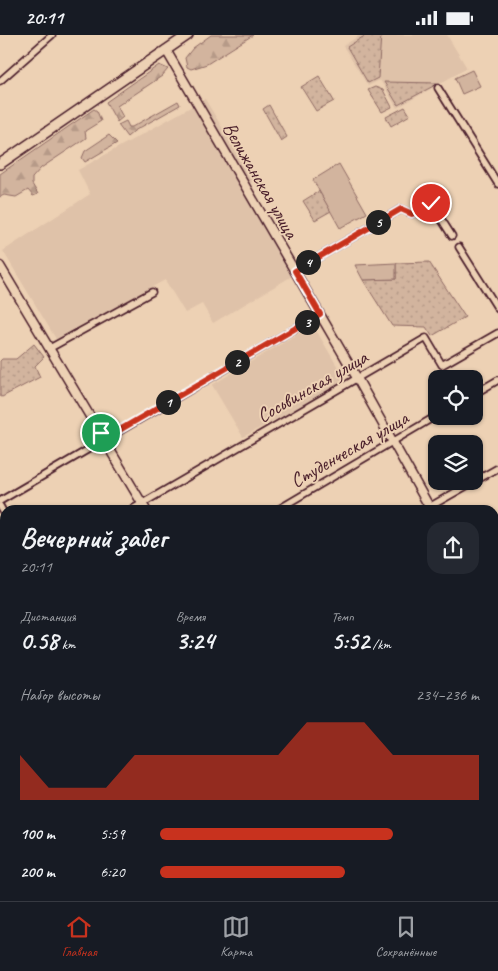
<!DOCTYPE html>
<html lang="ru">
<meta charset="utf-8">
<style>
:root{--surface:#171b24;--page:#242831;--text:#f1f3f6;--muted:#9ea1a6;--line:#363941;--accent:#c8321e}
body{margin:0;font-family:Caveat,sans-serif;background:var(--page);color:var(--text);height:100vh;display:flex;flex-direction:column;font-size:19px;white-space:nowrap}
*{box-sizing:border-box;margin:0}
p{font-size:16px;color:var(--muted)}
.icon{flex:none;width:28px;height:28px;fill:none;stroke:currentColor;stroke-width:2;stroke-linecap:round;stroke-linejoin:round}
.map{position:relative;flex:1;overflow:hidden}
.panel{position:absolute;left:0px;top:470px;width:499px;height:396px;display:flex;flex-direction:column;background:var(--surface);border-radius:15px 15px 0 0;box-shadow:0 1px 4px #0004}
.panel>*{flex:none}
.buttons{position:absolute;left:428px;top:335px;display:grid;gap:10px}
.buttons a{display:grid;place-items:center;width:55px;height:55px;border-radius:10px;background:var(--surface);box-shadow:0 1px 4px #0004;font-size:25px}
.pin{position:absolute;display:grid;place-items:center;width:42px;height:42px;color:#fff;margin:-21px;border:2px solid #fff;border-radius:50%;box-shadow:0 1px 5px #0007}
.km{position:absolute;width:25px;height:25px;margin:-12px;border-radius:50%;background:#222;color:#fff;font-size:14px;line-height:25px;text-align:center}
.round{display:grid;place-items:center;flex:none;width:52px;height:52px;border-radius:15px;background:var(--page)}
.overview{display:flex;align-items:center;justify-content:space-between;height:85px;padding:0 20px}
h1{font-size:28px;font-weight:800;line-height:38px}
.figures{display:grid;grid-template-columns:repeat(3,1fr);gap:8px;height:85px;padding:5px 20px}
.figures div{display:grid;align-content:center}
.figures b{font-size:25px;font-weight:800}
.figures small{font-size:14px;font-weight:400}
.figures p{font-size:14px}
.chart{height:140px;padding:10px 20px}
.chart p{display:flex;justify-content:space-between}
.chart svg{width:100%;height:90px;margin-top:5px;fill:var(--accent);opacity:.7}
ul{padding:0 20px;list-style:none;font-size:16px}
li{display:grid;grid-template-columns:80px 60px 1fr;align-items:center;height:38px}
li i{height:12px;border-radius:6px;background:var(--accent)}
.status{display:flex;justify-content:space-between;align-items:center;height:35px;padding:0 25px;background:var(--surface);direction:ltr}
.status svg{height:14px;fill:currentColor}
.tab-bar{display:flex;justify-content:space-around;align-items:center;height:70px;border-top:1px solid var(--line);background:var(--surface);font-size:14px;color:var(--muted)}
.tab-bar a{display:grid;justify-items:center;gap:2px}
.tab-bar .on{color:var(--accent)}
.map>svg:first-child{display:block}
.built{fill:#dfc2a9}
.green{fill:url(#green-dots);stroke:#8e6a64}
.forest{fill:url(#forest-firs);stroke:#8e6a64}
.pitch{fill:#d2b49e;stroke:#8e6a64}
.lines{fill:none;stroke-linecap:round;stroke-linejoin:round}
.street-casing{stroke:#4a1f2b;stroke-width:9}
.secondary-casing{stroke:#4a1f2b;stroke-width:11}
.primary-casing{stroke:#4a1f2b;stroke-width:12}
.street{stroke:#edd1b4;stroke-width:5.5}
.secondary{stroke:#edd1b4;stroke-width:8}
.primary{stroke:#edd1b4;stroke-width:9}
.route-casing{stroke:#fff;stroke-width:10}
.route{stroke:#c8321e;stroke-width:6}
.labels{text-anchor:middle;stroke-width:4;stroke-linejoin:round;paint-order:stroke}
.street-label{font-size:20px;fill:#4a1f2b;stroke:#edd1b4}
</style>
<div class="status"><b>20:11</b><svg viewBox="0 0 49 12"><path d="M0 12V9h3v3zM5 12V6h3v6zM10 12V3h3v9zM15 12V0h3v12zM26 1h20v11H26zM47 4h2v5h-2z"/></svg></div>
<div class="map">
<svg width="498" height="866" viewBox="0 0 498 866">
<defs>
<pattern id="green-dots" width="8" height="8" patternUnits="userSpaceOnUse" patternTransform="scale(1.25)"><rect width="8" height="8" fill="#d2b49e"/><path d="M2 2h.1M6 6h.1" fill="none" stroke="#b69a88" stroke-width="1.8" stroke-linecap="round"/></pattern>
<pattern id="forest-firs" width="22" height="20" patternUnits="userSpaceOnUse" patternTransform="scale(1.25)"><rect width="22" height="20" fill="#d2b49e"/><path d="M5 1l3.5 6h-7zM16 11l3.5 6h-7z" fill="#b69a88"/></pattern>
</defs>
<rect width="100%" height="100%" fill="#edd1b4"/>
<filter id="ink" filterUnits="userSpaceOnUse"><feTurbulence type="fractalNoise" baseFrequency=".02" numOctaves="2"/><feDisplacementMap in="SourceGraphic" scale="10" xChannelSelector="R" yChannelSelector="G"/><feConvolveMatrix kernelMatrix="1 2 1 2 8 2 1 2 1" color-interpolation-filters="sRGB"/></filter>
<g filter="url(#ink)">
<!-- built -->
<g class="built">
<polygon points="360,0 447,0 467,33 397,73 380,45 368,51 343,11"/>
<polygon points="205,64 254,146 249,149 299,237 213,288 202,269 185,278 165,245 56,304 3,216 90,159 78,135"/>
<polygon points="313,290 346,346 243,402 212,350"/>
</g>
<!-- green -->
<g class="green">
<polygon points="366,0 381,0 378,43 368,48 347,12"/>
<polygon points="319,41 334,66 316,76 301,52"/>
<polygon points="384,47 439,48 398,70"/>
<polygon points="375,52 383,55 392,72 382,77 368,55"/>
<polygon points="269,70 287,102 281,106 263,74"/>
<polygon points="405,72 410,80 391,91 386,82"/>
<polygon points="319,156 331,176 315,185 303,166"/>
<polygon points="429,227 465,282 432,301 426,292 392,291 363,245 396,244 396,228"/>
<polygon points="34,309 44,322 35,331 40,342 2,362 0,361 0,326 2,324 16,324"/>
</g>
<!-- forest -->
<g class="forest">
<polygon points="211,0 253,0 207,29 191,34 187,32 185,23 193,13"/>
<polygon points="159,30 168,34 162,41 117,71 123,82 117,87 106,67"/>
<polygon points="178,66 180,70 134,96 127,102 118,90 126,86 129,92 132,92"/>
<polygon points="94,74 97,76 101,86 85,96 86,103 41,133 32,143 32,149 38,159 33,161 28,155 16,162 4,160 0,162 0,139"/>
<polygon points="109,100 117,108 85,127 82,123 85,116"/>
</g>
<!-- pitch -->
<g class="pitch">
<polygon points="472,35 480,51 462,59 455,43"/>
<polygon points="339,129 367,178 340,193 313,145"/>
<polygon points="396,228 396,244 363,245 355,230"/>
</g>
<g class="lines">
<!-- street casing -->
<g class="street-casing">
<g id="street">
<polyline points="0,46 52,0"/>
<polyline points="438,53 498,149"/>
<polyline points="459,212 498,274"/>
<polyline points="295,236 401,174 412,179 431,168 452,201"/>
<polyline points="50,313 152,257"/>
<polyline points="474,359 498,345"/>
<polyline points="0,466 320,279"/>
<polyline points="0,471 5,480"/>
<polyline points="131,475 426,303 442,330 498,298"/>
<polyline points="277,475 436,381"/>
<polyline points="424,475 498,433"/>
<polyline points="494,525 498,523"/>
<polyline points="0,553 5,550"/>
<polyline points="0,637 5,635"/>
<polyline points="494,752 498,760"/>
<polyline points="0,820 5,808"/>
<polyline points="0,848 5,850"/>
<polyline points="32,861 43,866"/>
<polyline points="68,866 70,861"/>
</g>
</g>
<!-- secondary casing -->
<g class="secondary-casing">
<g id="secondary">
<polyline points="166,15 357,343 431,475"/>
<polyline points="0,231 146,475"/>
<polyline points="494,582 498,591"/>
<polyline points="494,643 498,640"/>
<polyline points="0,712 5,714"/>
<polyline points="259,866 261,861"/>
</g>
</g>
<!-- primary casing -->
<g class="primary-casing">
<polyline id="primary" points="0,129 188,0"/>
</g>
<!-- street -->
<use href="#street" class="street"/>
<!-- secondary -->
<use href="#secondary" class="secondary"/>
<!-- primary -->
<use href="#primary" class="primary"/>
</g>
</g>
<g class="lines" filter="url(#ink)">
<!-- route casing -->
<g class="route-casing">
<polyline id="route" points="101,398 104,404 320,279 295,236 401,174 412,179 431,168"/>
</g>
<!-- route -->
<use href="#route" class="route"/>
</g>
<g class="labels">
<!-- street labels -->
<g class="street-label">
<text transform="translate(261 145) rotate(60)" y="7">Велижанская улица</text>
<text transform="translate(312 351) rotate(-30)" y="7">Сосьвинская улица</text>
<text transform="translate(349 414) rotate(-30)" y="7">Студенческая улица</text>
</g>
</g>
</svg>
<div class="buttons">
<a><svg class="icon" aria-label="locate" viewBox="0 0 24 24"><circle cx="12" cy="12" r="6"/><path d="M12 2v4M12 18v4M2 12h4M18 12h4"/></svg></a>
<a><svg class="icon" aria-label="layers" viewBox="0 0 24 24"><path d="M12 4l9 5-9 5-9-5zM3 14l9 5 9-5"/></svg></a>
</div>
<div class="pin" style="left:101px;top:398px;background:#1e9e55"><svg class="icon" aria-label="arrive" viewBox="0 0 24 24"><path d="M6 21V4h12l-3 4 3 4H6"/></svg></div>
<div class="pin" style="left:431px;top:168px;background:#d93025"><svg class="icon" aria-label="check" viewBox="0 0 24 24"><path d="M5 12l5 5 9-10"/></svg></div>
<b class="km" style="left:168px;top:367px">1</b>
<b class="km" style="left:237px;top:327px">2</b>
<b class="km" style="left:307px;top:287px">3</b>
<b class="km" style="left:308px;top:227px">4</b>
<b class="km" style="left:378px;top:187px">5</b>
<section class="panel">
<div class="overview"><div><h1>Вечерний забег</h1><p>20:11</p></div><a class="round"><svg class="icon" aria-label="share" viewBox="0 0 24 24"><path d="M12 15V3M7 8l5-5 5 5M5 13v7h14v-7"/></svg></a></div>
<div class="figures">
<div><p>Дистанция</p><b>0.58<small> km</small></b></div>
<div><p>Время</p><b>3:24</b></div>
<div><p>Темп</p><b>5:52<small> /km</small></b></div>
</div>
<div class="chart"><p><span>Набор высоты</span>234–236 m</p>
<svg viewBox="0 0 160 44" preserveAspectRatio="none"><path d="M0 44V22L10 38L20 38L30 38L40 22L50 22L60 22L70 22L80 22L90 22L100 6L110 6L120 6L130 22L140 22L150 22L160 22V44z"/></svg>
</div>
<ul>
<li><b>100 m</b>5:59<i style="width:73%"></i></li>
<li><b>200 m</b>6:20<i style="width:58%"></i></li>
</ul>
</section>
</div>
<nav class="tab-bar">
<a class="on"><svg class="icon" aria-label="home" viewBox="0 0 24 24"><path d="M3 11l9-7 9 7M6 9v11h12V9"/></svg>Главная</a>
<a><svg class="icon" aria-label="map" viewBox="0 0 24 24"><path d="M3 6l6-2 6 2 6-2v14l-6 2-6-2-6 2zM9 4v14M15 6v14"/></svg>Карта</a>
<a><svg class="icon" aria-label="saved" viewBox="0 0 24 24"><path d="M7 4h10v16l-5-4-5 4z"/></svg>Сохранённые</a>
</nav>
